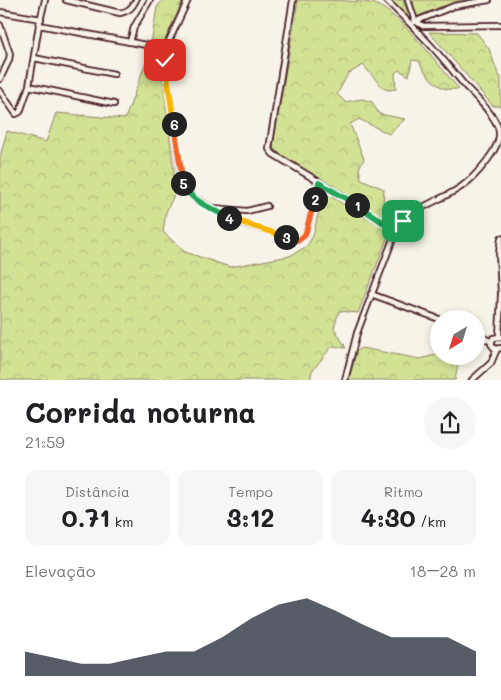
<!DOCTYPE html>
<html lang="pt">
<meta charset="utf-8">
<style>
:root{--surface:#fff;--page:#f6f6f6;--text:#202124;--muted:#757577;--accent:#111827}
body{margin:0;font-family:Mali,sans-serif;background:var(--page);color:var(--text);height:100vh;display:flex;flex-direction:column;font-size:19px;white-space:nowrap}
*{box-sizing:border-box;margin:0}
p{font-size:16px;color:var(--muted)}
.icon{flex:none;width:28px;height:28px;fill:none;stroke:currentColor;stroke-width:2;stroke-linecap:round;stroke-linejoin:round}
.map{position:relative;height:380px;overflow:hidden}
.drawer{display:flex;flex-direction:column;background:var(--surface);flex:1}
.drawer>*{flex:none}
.needle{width:32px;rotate:218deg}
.fabs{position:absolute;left:430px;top:310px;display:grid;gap:10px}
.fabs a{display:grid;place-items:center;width:55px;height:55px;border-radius:50%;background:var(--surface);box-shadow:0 2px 8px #0003;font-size:25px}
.pin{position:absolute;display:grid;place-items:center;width:42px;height:42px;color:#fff;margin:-21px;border-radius:10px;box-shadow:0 2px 8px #0006}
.km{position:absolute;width:25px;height:25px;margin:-12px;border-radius:50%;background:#222;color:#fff;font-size:14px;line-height:25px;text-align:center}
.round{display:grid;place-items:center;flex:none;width:52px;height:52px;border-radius:26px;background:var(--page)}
.overview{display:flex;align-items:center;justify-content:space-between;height:85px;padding:0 25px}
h1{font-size:28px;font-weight:700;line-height:38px}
.stats{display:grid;grid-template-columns:repeat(3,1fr);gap:8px;height:85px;padding:5px 25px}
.stats div{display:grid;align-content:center;border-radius:12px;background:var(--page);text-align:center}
.stats b{font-size:25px;font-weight:700}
.stats small{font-size:14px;font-weight:400}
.stats p{font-size:14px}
.chart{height:140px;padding:10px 25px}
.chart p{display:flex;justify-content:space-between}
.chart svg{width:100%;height:90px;margin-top:5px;fill:var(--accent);opacity:.7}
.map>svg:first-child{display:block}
.forest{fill:url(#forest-crowns);stroke:#8e8060}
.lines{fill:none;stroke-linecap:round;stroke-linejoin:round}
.minor-casing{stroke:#4a1f2b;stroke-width:8}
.minor{stroke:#f7f3e8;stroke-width:4.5}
.split-1-casing{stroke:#fff;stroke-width:10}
.split-2-casing{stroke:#fff;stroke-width:10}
.split-3-casing{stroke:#fff;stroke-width:10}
.split-4-casing{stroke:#fff;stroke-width:10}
.split-5-casing{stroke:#fff;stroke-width:10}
.split-6-casing{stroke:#fff;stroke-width:10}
.split-7-casing{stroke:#fff;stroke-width:10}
.split-1{stroke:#22a559;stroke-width:6}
.split-2{stroke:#22a559;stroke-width:6}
.split-3{stroke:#f0652b;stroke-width:6}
.split-4{stroke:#f5b400;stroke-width:6}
.split-5{stroke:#22a559;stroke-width:6}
.split-6{stroke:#f0652b;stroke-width:6}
.split-7{stroke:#f5b400;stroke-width:6}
</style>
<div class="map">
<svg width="501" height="380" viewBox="0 0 501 380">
<defs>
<pattern id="forest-crowns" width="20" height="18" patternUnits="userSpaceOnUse" patternTransform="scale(1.25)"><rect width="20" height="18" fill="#d2e295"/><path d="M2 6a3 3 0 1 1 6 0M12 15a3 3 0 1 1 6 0" fill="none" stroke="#b6c181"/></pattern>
</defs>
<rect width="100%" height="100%" fill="#f7f3e8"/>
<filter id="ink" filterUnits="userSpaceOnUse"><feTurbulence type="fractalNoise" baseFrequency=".02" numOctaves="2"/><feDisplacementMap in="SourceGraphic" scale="10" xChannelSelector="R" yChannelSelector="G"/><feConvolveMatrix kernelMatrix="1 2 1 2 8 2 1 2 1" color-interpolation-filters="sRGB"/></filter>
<g filter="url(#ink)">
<!-- forest -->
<g class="forest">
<polygon points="163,0 183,0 162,47 161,61 176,191 166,212 163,232 185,252 230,267 290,256 307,246 313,236 323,192 390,231 358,313 339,311 334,328 346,348 332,346 312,371 310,380 0,380 0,157 7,131 46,142 56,113 125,119 150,51 157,7"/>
<path d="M 298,0 C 317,0 359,0 375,4 C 401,14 440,67 459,89 C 454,89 448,90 443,88 C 433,83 423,71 419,61 L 412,60 L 409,76 L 399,70 L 395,73 L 396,89 L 388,90 L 383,88 L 363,65 L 348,74 L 337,94 L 345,102 L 362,99 L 372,102 L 379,114 L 405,119 L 389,134 L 359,119 L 350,124 L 364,159 L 359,168 L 361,179 L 384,189 L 383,205 L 393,208 L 389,224 L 343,193 L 274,150 L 273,145 Z"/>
<polygon points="390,0 403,0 408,14 407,18"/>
<polygon points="413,0 474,0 440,7 416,17"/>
<polygon points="429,32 477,33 489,49 499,76 501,77 501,106 493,106"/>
<polygon points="361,348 420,359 439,354 439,356 473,356 458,364 455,380 349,380 356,352"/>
</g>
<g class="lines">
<!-- minor casing -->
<g class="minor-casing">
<g id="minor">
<path d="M 66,0 L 120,13 C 129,11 132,8 136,0"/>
<polyline points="188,0 168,43 165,60 181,177 185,187 194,198 234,221 299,240 305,235 319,183"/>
<polyline points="293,0 269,149 273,154 344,197 396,231"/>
<polyline points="408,0 415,21 423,26 501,25"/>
<polyline points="0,12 41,19"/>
<polyline points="414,22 454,6 489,0"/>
<polyline points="0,25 10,54 9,60 0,79"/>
<polyline points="39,25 146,45"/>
<polyline points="130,42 134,27 150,0"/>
<polyline points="34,58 114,74"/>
<polyline points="29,86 114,104"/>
<polyline points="0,91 16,114 20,112 29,86 39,25 45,0"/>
<polyline points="213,208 247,211 267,206"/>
<polyline points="501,238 499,253 501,293"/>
<polyline points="371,294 439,319"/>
<polyline points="476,334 492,342"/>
<polyline points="499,337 501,295"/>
<polyline points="501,337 493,338 491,344 495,349 501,348"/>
<path d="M 345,380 L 357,333 L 396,231 C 411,207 439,202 461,187 C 474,178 501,149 499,132 C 498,118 476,97 466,87 C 451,69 437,51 421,35 C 410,23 398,12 386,0"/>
<polyline points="472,380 491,363 497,349"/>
</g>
</g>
<!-- minor -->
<use href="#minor" class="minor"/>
</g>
</g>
<g class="lines" filter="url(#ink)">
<!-- split-1 casing -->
<g class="split-1-casing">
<polyline id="split-1" points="357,205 396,231 403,221"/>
</g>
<!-- split-2 casing -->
<g class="split-2-casing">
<polyline id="split-2" points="315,199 319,183 357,205"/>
</g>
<!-- split-3 casing -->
<g class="split-3-casing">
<polyline id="split-3" points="286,237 299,240 305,235 315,199"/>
</g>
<!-- split-4 casing -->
<g class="split-4-casing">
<polyline id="split-4" points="229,218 286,237"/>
</g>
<!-- split-5 casing -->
<g class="split-5-casing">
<path id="split-5" d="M 183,183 C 189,201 214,209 229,218"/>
</g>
<!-- split-6 casing -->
<g class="split-6-casing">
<polyline id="split-6" points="174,124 183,183"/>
</g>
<!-- split-7 casing -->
<g class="split-7-casing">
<polyline id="split-7" points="165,60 174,124"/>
</g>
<!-- split-1 -->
<use href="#split-1" class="split-1"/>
<!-- split-2 -->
<use href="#split-2" class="split-2"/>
<!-- split-3 -->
<use href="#split-3" class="split-3"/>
<!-- split-4 -->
<use href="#split-4" class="split-4"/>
<!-- split-5 -->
<use href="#split-5" class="split-5"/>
<!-- split-6 -->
<use href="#split-6" class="split-6"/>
<!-- split-7 -->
<use href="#split-7" class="split-7"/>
</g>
</svg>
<div class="fabs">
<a><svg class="needle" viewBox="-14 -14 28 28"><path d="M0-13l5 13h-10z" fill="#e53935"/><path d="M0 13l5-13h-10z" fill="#757577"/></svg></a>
</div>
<div class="pin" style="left:403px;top:221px;background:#1e9e55"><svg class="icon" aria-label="arrive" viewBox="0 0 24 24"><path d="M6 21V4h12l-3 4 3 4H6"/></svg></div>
<div class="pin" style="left:165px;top:60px;background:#d93025"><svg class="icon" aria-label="check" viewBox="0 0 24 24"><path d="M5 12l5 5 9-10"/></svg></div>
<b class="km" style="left:357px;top:205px">1</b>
<b class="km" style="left:315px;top:199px">2</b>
<b class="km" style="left:286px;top:237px">3</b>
<b class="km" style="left:229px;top:218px">4</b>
<b class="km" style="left:183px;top:183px">5</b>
<b class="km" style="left:174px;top:124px">6</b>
</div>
<section class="drawer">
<div class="overview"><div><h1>Corrida noturna</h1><p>21:59</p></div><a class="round"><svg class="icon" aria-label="share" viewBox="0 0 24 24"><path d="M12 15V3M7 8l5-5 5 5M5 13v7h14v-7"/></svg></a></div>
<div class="stats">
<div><p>Distância</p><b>0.71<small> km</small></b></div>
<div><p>Tempo</p><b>3:12</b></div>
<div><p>Ritmo</p><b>4:30<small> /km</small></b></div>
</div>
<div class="chart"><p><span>Elevação</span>18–28 m</p>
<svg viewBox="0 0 160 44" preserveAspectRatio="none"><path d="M0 44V32L10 35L20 38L30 38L40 35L50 32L60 32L70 25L80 16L90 9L100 6L110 12L120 19L130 25L140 25L150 25L160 32V44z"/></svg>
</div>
</section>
